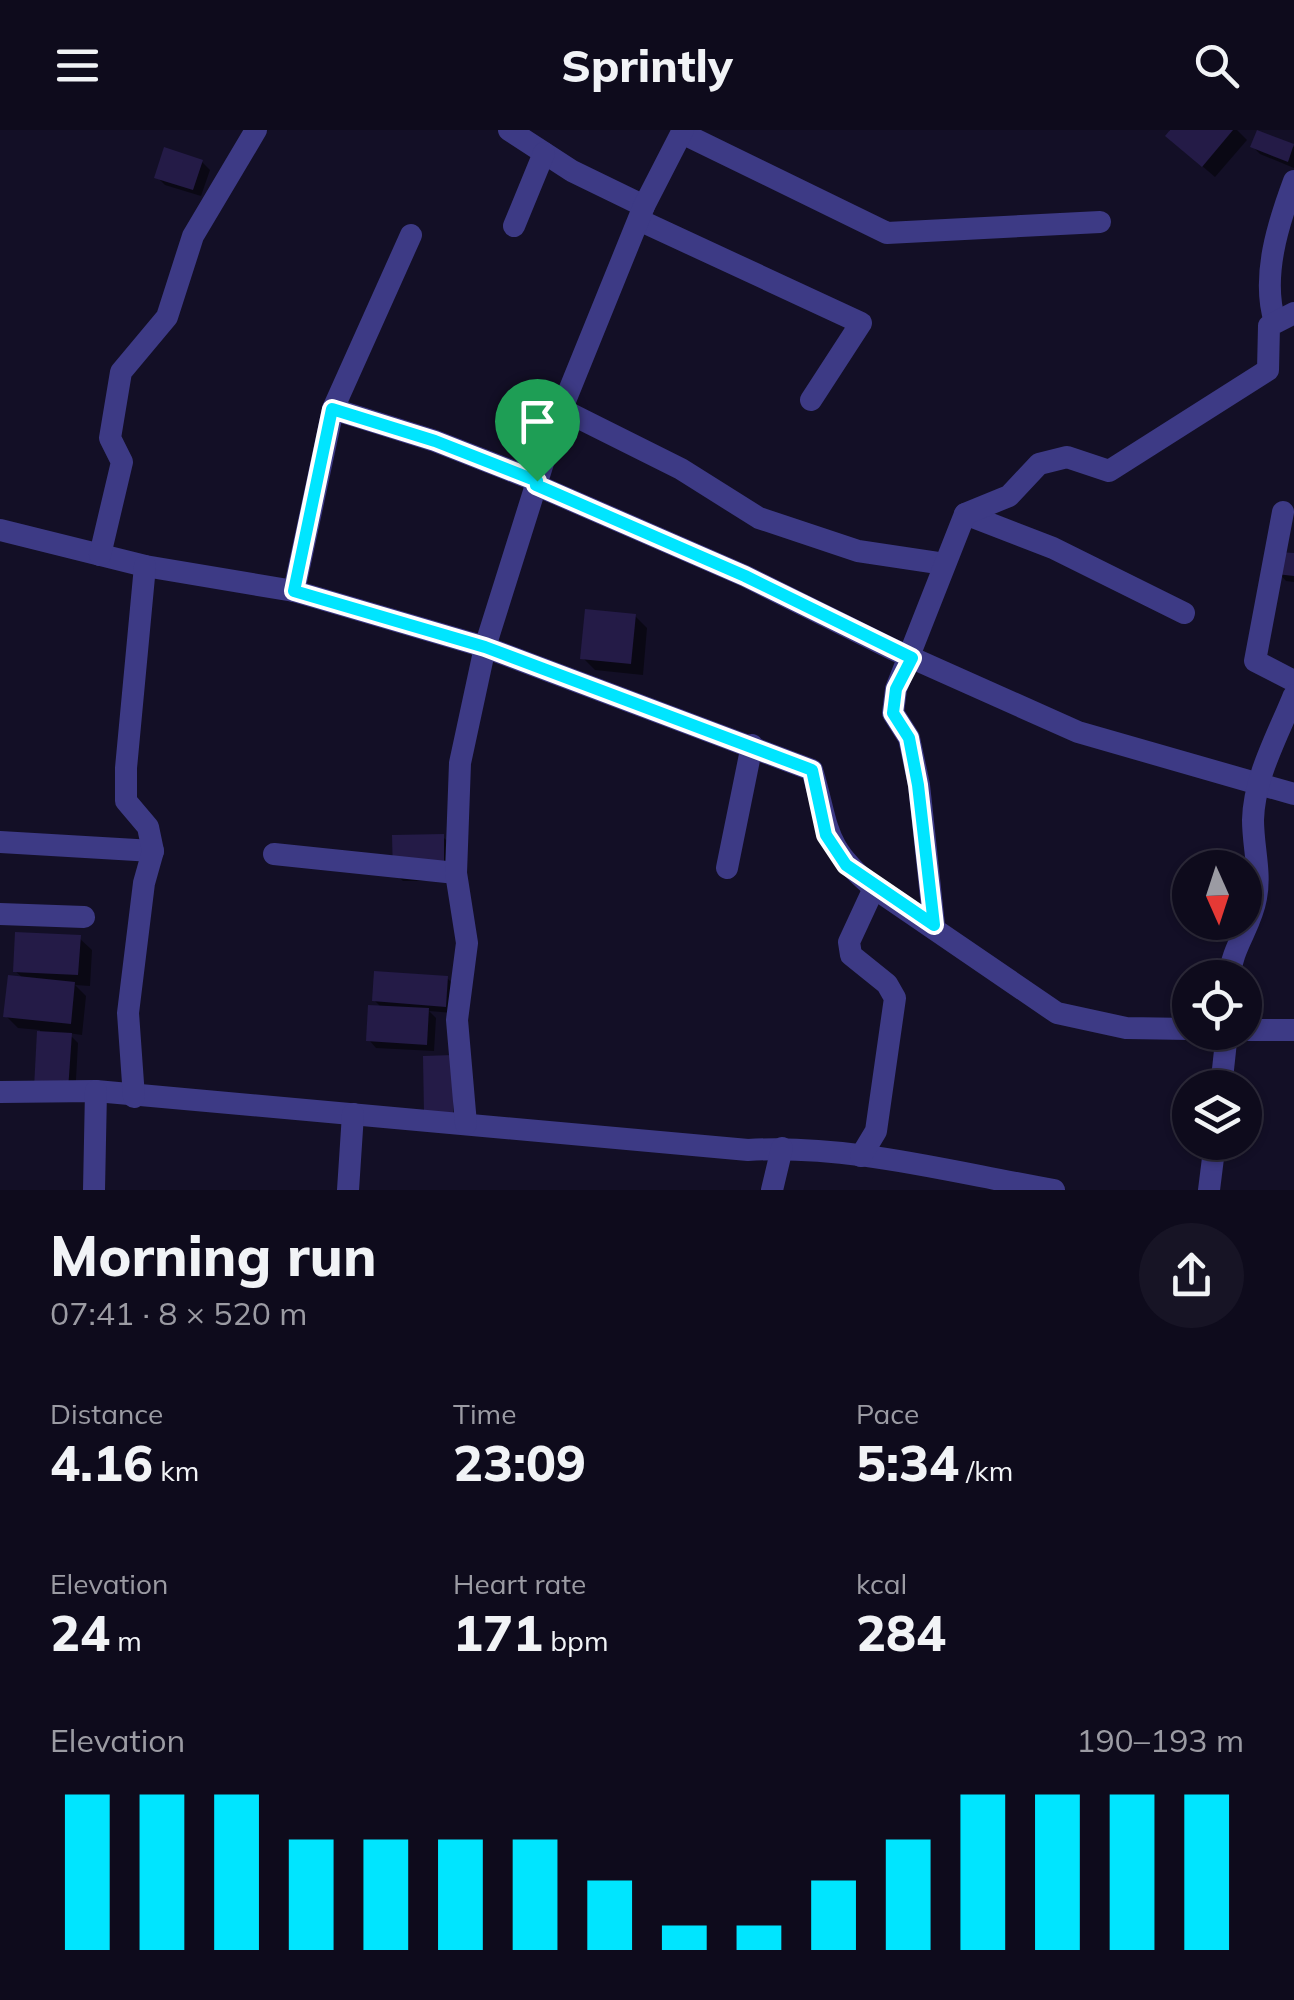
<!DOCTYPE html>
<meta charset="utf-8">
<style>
:root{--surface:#0e0b1c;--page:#171425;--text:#f1f3f6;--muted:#9b9ba3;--line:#2e2b3b;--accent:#00e5ff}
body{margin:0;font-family:Mulish,sans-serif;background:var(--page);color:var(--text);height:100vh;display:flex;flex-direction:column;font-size:38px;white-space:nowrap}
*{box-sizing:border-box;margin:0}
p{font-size:32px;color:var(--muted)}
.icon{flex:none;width:55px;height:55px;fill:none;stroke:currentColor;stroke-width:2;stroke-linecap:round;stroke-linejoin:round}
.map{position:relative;height:1060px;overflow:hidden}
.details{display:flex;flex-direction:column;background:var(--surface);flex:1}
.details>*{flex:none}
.needle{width:65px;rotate:177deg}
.tools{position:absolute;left:1172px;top:720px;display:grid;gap:20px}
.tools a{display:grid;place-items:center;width:90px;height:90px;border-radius:50%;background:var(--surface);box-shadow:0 2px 8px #0004,0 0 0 2px var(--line);font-size:50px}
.pin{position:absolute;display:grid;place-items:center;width:85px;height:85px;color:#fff;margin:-102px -42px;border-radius:50% 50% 50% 0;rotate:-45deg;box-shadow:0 0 10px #0007}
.pin .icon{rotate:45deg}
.round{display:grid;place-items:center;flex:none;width:105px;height:105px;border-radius:52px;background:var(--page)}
.head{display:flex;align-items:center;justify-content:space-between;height:170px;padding:0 50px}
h1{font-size:55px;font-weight:800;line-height:75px}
.metrics{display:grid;grid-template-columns:repeat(3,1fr);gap:15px;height:170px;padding:10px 50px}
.metrics div{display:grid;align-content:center}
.metrics b{font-size:50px;font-weight:800}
.metrics small{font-size:28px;font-weight:400}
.metrics p{font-size:28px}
.chart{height:280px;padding:20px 50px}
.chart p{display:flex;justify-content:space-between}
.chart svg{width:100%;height:180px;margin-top:10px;stroke:var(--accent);stroke-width:6}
header{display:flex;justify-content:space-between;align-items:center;height:130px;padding:0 50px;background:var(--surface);font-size:45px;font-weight:800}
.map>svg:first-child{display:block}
.shadow{fill:#0007}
.building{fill:#241b47}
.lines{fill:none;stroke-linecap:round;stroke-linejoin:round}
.minor{stroke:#3d3a85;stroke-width:22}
.route-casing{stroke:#fff;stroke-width:20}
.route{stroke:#00e5ff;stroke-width:12}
</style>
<header><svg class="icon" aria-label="menu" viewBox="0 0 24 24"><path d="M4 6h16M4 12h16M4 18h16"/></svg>Sprintly<svg class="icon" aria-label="search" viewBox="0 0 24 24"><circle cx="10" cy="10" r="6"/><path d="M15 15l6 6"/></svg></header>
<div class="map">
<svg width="1294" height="1060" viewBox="0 0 1294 1060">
<rect width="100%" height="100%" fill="#130f26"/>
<!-- shadow -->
<g class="shadow">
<polygon points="1169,0 1237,0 1247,10 1215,47 1180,17"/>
<polygon points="1258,3 1294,17 1294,38 1260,24 1253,17"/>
<polygon points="202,32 210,40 201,66 165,55 157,47"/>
<polygon points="1294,426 1294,452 1286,451 1279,443"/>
<polygon points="635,486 647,498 643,545 595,540 583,528"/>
<polygon points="443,707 450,714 451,751 403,751 395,744"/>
<polygon points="79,808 92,820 90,856 75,855 86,866 82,905 68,903 78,913 75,967 36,957 40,900 18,898 6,886 24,849 15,841"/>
<polygon points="447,848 455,856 453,883 429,881 436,888 434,921 376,918 369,910 382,878 374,870"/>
</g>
<!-- building -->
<g class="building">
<polygon points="1170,0 1233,0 1202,37 1165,6"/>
<polygon points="1257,0 1294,14 1288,32 1250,17"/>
<polygon points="164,17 203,30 193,60 154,48"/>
<polygon points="1278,422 1294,423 1294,446 1276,444"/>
<polygon points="585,479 636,484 631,534 580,529"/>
<polygon points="444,704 444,744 393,745 392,705"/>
<polygon points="15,802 81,805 78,845 13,842"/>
<polygon points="374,841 448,846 446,877 372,871"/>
<polygon points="8,845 75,852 71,894 3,887"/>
<polygon points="368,875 429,878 427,915 366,911"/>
<polygon points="37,901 72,903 68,960 34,958"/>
<polygon points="453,925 453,984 424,984 423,926"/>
</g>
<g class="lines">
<!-- minor -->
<g class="minor">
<polyline points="509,0 572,41 644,76"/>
<polyline points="682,3 887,103 1100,92"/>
<polyline points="639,90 861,193 811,270"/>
<polyline points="514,96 544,23"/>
<path d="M 1275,192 C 1261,147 1278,94 1294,51"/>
<polyline points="333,279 435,311 537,351"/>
<polyline points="561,279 681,339 759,388 858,421 938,433"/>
<polyline points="536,355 745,446 892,519 1078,602 1294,664"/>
<polyline points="1283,382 1255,531 1294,551"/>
<polyline points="965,384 1053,418 1184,483"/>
<path d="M 0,400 L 145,436 L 294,461 L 485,517 L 812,640 C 830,700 822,715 874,758 L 1057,883 L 1126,898 L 1190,899"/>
<polyline points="100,425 122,332 110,308 121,242 167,187 193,106 256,0"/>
<polyline points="294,461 333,279 411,105"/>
<polyline points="0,712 153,721"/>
<polyline points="274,724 456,743"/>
<polyline points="727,738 752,615"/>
<polyline points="0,784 84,787"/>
<polyline points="934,795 919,655 909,608 893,583 896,559 965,384 1009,366 1039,334 1067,327 1109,341 1268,240 1269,196 1294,183"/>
<path d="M 1229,848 C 1232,817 1251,797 1256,768 C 1261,742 1253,717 1253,690 C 1254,647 1278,605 1294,565"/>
<polyline points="1245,900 1294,900"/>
<polyline points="1221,958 1227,902"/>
<path d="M 0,962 L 96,961 L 748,1020 C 850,1014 954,1043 1054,1060"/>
<polyline points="134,967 128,883 144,753 153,721 148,697 126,671 126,638 145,436"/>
<polyline points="466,994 457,890 467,813 456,743 460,633 485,517 554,298 644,76 683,0"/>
<polyline points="861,1026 876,1001 895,868 887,854 851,825 849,812 874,758"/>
<polyline points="94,1060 96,961"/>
<polyline points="348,1060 353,984"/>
<polyline points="772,1060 782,1018"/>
<polyline points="1209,1060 1215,1012"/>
</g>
</g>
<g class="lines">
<!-- route casing -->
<g class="route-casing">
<polygon id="route" points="332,279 435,311 537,351 536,355 745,446 912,528 896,559 893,583 909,608 918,655 934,795 846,735 826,705 812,640 485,517 294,461"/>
</g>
<!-- route -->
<use href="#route" class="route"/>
</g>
</svg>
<div class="tools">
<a><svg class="needle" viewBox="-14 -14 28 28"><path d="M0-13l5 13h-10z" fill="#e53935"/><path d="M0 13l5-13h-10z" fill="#9b9ba3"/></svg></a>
<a><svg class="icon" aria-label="locate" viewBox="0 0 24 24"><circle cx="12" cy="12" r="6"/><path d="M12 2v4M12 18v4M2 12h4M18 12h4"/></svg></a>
<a><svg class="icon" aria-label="layers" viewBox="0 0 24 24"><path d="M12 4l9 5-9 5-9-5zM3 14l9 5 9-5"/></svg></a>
</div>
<div class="pin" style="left:537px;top:351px;background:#1e9e55"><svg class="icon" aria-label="arrive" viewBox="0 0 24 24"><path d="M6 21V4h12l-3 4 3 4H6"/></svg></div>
</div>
<section class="details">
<div class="head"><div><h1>Morning run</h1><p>07:41 · 8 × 520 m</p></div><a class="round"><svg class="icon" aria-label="share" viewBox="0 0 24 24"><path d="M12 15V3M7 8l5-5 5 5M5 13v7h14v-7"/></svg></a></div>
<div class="metrics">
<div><p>Distance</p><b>4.16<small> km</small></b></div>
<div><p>Time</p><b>23:09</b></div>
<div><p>Pace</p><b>5:34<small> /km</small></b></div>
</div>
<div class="metrics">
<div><p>Elevation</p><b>24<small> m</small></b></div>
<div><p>Heart rate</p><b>171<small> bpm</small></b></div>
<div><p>kcal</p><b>284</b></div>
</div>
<div class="chart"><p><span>Elevation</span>190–193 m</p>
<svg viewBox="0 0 160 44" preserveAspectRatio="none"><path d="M5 44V6M15 44V6M25 44V6M35 44V17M45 44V17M55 44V17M65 44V17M75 44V27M85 44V38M95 44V38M105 44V27M115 44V17M125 44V6M135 44V6M145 44V6M155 44V6"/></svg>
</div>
</section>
